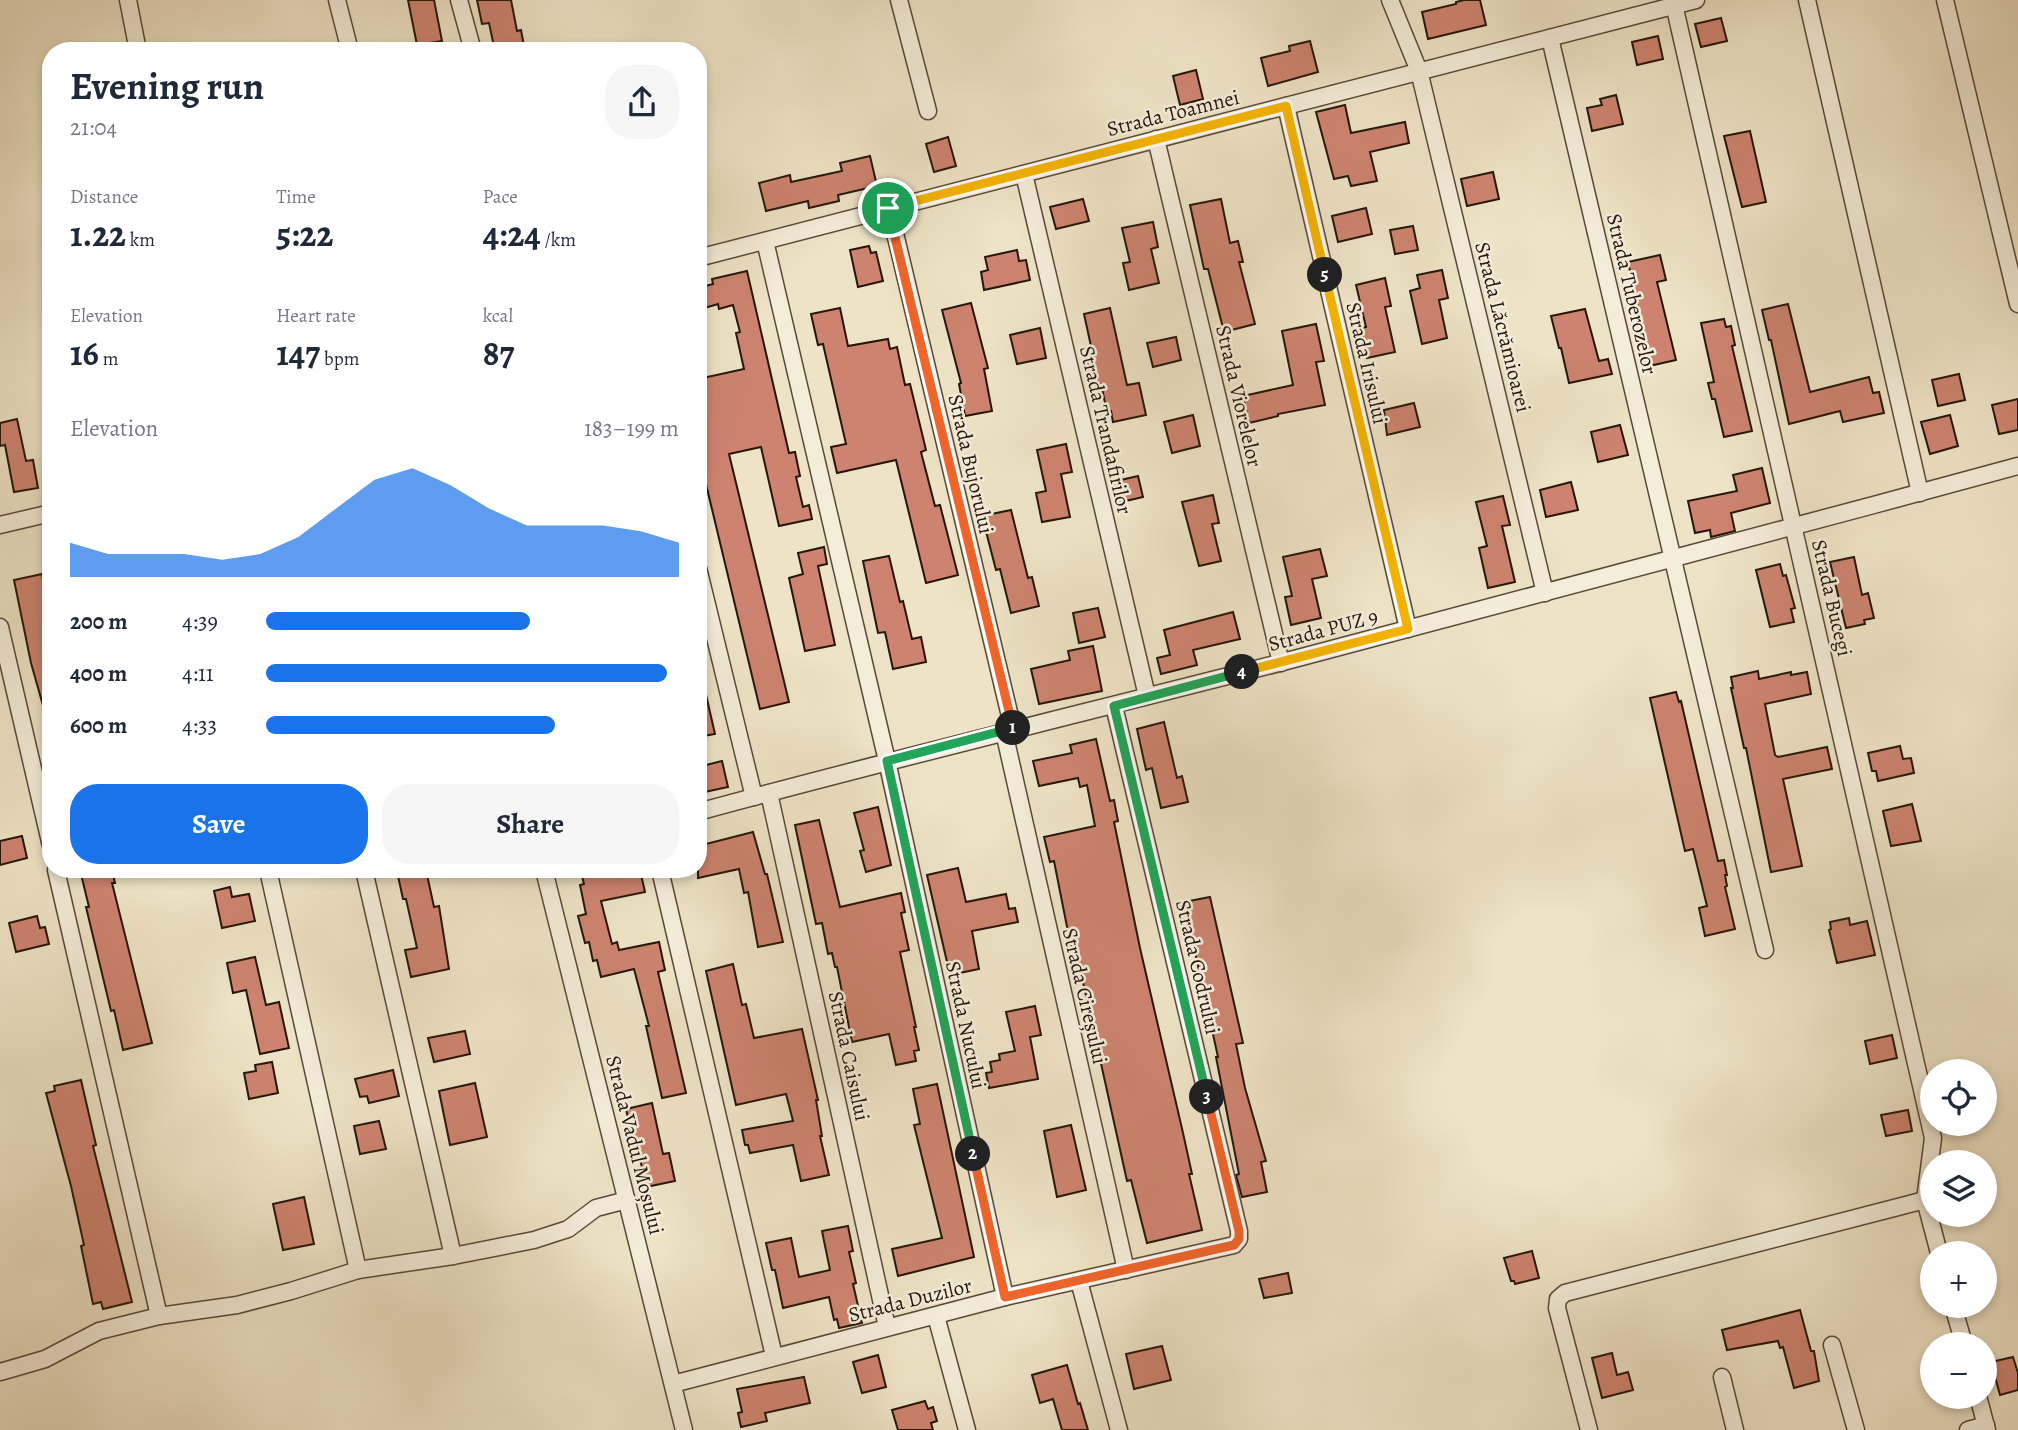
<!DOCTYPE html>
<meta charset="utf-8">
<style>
:root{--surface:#fff;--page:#f6f6f7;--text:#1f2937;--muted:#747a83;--accent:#1a73e8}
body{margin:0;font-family:Alegreya,serif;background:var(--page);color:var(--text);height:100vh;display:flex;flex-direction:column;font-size:26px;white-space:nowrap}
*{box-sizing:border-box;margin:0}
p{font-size:23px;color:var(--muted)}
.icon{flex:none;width:38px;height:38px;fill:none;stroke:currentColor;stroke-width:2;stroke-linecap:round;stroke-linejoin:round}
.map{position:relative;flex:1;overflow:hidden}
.sheet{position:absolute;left:42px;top:42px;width:665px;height:836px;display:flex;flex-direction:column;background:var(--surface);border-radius:28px;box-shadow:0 4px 10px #0003}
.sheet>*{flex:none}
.tools{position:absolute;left:1920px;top:1059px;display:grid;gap:14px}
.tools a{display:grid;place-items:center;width:77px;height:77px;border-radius:50%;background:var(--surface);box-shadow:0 4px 10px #0003;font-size:35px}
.pin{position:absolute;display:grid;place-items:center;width:60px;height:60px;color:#fff;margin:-30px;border:4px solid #fff;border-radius:50%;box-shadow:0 2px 7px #0007}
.km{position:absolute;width:35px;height:35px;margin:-18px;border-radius:50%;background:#222;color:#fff;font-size:19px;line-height:35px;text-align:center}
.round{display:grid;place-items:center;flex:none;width:74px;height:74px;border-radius:28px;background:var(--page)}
.overview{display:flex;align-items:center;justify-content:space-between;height:119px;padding:0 28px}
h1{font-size:38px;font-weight:600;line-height:52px}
.stats{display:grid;grid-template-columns:repeat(3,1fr);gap:10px;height:119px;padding:7px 28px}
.stats div{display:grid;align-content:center}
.stats b{font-size:35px;font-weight:600}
.stats small{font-size:19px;font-weight:400}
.stats p{font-size:19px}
.chart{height:196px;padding:14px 28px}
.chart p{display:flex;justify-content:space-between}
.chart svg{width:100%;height:126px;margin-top:7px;fill:var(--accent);opacity:.7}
.cta{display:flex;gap:14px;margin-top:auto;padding:14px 28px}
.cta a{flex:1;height:80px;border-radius:28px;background:var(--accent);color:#fff;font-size:28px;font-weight:600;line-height:80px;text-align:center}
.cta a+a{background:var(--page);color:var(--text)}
ul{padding:0 28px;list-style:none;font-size:23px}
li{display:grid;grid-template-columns:112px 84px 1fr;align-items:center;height:52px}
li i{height:18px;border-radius:9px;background:var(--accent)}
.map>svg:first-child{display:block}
.building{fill:#cd836f;stroke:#26160a;stroke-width:2}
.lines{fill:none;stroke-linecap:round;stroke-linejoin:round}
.street-casing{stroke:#584939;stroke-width:19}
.street{stroke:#f4edda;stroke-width:16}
.split-1-casing{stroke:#fff;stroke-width:14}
.split-2-casing{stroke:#fff;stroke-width:14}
.split-3-casing{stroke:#fff;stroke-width:14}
.split-4-casing{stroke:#fff;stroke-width:14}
.split-5-casing{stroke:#fff;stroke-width:14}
.split-6-casing{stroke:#fff;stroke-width:14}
.split-1{stroke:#f0652b;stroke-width:9}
.split-2{stroke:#22a559;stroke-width:9}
.split-3{stroke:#f0652b;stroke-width:9}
.split-4{stroke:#22a559;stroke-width:9}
.split-5{stroke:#f5b400;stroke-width:9}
.split-6{stroke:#f5b400;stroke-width:9}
.labels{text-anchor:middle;stroke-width:5;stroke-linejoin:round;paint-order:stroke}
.street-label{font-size:21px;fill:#26160a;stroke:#f4edda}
</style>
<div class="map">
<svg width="2018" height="1430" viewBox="0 0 2018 1430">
<rect width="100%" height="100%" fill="#eee3c6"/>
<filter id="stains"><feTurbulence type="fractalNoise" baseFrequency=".00286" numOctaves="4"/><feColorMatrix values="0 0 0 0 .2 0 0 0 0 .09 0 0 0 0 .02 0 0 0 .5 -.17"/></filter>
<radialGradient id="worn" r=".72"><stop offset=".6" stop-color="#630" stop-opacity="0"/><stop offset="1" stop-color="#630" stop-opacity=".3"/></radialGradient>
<!-- building -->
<g class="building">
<polygon points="408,0 434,0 442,41 417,45"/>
<polygon points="477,0 511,0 517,31 521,30 525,51 495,51 489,23 482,24"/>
<polygon points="1464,0 1480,0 1486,25 1428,39 1422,12 1456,4 1456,2"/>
<polygon points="1721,18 1727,41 1701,47 1695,24"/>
<polygon points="1658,36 1663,59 1637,65 1632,42"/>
<polygon points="1310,41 1318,72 1268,86 1261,58 1290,51 1289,46"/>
<polygon points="1196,70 1203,99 1180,105 1173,76"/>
<polygon points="1616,95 1623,124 1592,131 1587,108 1602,105 1600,99"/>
<polygon points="1345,105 1351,133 1405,122 1409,143 1370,152 1377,181 1351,186 1348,176 1334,179 1316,112"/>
<polygon points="1750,131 1766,202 1742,207 1724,136"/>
<polygon points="948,137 956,166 934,172 926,144"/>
<polygon points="870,156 877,186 838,195 839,201 809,208 808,201 766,211 759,183 790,175 791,182 842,171 840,163"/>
<polygon points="1493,172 1499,199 1467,206 1461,179"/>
<polygon points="1083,199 1089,221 1056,229 1050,207"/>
<polygon points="1221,199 1230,243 1238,241 1243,262 1239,262 1255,324 1224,332 1208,269 1204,269 1190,205"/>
<polygon points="1366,208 1372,234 1338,242 1332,216"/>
<polygon points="1153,222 1158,247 1151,249 1159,283 1129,290 1123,263 1130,262 1122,228"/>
<polygon points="1413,226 1418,250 1395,254 1390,230"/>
<polygon points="869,246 871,253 876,252 883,281 858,287 850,250"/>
<polygon points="1017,250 1019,261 1026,260 1030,280 984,290 981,272 988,270 985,257"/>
<polygon points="1660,255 1666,280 1657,282 1676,360 1645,367 1640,346 1646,345 1628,262"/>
<polygon points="1442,270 1448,298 1439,300 1447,338 1422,344 1410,291 1420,288 1417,275"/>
<polygon points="747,271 789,453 795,452 800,476 796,477 803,507 809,505 812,519 779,526 761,447 729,454 789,702 760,709 698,451 698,379 744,369 736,333 740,332 733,305 719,309 718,304 698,310 698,288 713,284 712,279"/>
<polygon points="1385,278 1391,306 1385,307 1395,352 1367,358 1361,328 1366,327 1356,285"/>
<polygon points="971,303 988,368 984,369 992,411 965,416 959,384 961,383 942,310"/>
<polygon points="1788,304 1810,392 1869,377 1873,393 1879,392 1884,413 1843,422 1840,411 1789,424 1771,340 1769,340 1762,310"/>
<polygon points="840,308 848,346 888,339 890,349 897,347 905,385 910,384 926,450 921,452 935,506 940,505 958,575 926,583 896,460 837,473 831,447 846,444 823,344 818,345 811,314"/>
<polygon points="1110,308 1127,385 1139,383 1146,415 1113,422 1111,411 1107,412 1101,384 1093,386 1087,361 1094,360 1084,314"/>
<polygon points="1585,309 1599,361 1608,359 1612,374 1569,383 1561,348 1559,348 1551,316"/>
<polygon points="1724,319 1726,327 1731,326 1735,345 1732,346 1752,431 1724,437 1715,399 1712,399 1708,383 1714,382 1701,323"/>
<polygon points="1316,324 1324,361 1316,362 1325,405 1278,414 1278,416 1249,423 1243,396 1293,385 1282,331"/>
<polygon points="1040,328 1046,358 1017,364 1010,335"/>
<polygon points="1176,337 1181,360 1153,367 1147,343"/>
<polygon points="1959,374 1965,400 1938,406 1932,380"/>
<polygon points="2018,399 2018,430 1999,434 1992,405"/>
<polygon points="1414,403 1420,427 1387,435 1384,410"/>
<polygon points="1193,415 1200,446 1172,453 1164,422"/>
<polygon points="1950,415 1958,446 1930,454 1921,422"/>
<polygon points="17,419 26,461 33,460 38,488 14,492 5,445 0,446 0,423"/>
<polygon points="1620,425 1628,455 1598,462 1591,432"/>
<polygon points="1066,444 1072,472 1061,474 1070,517 1042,522 1036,493 1046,491 1037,450"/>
<polygon points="1762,468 1770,503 1731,513 1735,531 1711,537 1710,530 1695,533 1688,501 1737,491 1733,475"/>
<polygon points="1138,476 1143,497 1117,503 1112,482"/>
<polygon points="1571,482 1578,510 1546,517 1540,490"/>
<polygon points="1213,495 1219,523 1212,524 1221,561 1199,566 1182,502"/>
<polygon points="1503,496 1510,525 1502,526 1515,582 1488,588 1479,548 1487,546 1476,502"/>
<polygon points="1011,510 1028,578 1032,577 1039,606 1011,613 1000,569 996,570 982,516"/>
<polygon points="824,547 827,564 818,566 835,645 805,651 789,578 803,574 798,553"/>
<polygon points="1320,549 1327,576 1312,579 1321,618 1291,625 1285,597 1292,596 1283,557"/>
<polygon points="889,556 900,602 903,601 912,639 921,637 926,662 893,669 885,632 878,633 863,561"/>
<polygon points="1854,557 1862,595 1868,593 1874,618 1864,620 1865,624 1846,628 1830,562"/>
<polygon points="1780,564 1783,576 1786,575 1795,608 1791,609 1794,622 1770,627 1756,570"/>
<polygon points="42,574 43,579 51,577 51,715 46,716 31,663 14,580"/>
<polygon points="1098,608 1105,637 1079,643 1073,613"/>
<polygon points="1233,612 1240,639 1193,650 1197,665 1161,674 1157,658 1170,655 1164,630"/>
<polygon points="1093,646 1102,691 1039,704 1031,669 1070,660 1068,651"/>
<polygon points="1758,671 1759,679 1791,672 1791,675 1807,672 1811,694 1765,704 1775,755 1778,757 1827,747 1832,769 1783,779 1802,866 1771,872 1746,748 1744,748 1731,688 1733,688 1731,677"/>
<polygon points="698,686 704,686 715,734 698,737"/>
<polygon points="1676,692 1679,702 1681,701 1718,861 1724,860 1727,875 1725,875 1727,886 1725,887 1735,929 1705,936 1699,908 1707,906 1693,849 1685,851 1650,698"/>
<polygon points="1164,722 1177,778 1182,776 1188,802 1161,808 1152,768 1146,770 1137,729"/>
<polygon points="1096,739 1110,801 1114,800 1118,821 1114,822 1140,948 1183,1133 1192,1174 1189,1174 1202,1230 1147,1243 1131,1180 1127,1181 1075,946 1071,947 1054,861 1050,862 1044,837 1095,826 1087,785 1080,787 1078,778 1039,786 1033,761 1072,753 1070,745"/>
<polygon points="1900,746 1903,759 1911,758 1914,773 1878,781 1876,771 1872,771 1868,753"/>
<polygon points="722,761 728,787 700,793 698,767"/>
<polygon points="1912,804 1921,841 1891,846 1883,811"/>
<polygon points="878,807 891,865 866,872 860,851 864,850 854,813"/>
<polygon points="819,820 840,907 901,893 905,912 901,913 909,950 900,952 916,1027 914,1027 919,1050 914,1051 916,1061 896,1065 889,1034 852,1042 837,967 835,967 832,953 828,954 822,923 816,924 795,825"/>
<polygon points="753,832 765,874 767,874 783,942 758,947 748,892 744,893 739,869 698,878 698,846"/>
<polygon points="22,836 27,858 0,865 0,841"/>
<polygon points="958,868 966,902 1006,894 1009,909 1015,908 1018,922 972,931 979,969 950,975 927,875"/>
<polygon points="80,870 112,870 115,883 112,883 152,1043 123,1050 114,1010 111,1011 86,907 89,907"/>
<polygon points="426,870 434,907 439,906 449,969 411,977 405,950 417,948 406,899 403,899 398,876"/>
<polygon points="592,870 640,870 645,892 601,901 612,944 617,942 619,950 659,942 665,970 658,972 686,1093 662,1098 646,1026 649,1026 634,969 601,977 597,960 593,961 589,942 585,943 578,916 586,914 580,885 584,884 581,872"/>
<polygon points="230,887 232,897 249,894 255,921 222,928 214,891"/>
<polygon points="1210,897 1243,1043 1236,1044 1245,1088 1266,1161 1261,1162 1267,1192 1242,1197 1236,1175 1239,1174 1216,1057 1218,1057 1184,902"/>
<polygon points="37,916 40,928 45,927 49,944 16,952 9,923"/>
<polygon points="1849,918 1850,925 1867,921 1875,955 1837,963 1829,930 1831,929 1830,922"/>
<polygon points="255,957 266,1005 279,1002 289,1048 260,1054 246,990 233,993 227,963"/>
<polygon points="733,964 742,1005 746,1004 754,1038 802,1029 818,1100 816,1100 822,1136 820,1136 829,1175 801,1181 793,1145 750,1153 748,1145 745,1145 742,1130 793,1121 786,1094 736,1105 706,971"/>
<polygon points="1035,1006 1041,1035 1030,1037 1038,1079 989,1088 986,1073 992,1072 990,1062 1000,1060 999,1054 1015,1051 1006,1012"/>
<polygon points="465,1031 470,1054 434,1062 428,1038"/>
<polygon points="1892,1035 1897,1058 1870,1064 1865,1041"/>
<polygon points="272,1062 278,1093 249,1099 244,1073 256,1071 255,1065"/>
<polygon points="393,1070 399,1096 369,1103 367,1096 360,1097 355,1079"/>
<polygon points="81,1080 96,1145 93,1146 132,1302 103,1309 101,1302 93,1304 81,1246 84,1245 71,1186 46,1093 55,1091 54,1086"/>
<polygon points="475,1083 487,1137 450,1145 439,1091"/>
<polygon points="937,1084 974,1257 898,1276 892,1249 942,1238 914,1125 920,1124 913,1089"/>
<polygon points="652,1103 663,1154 669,1153 675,1181 646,1187 637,1144 634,1145 626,1109"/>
<polygon points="1908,1110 1912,1131 1886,1136 1881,1115"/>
<polygon points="379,1121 386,1149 360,1154 354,1126"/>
<polygon points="1071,1125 1086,1190 1057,1197 1044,1131"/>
<polygon points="304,1197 314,1244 283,1250 273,1204"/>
<polygon points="848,1226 853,1251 849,1252 856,1283 853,1284 862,1323 839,1328 837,1319 834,1320 829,1297 783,1308 775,1270 772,1270 766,1243 791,1238 799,1277 830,1270 822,1231"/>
<polygon points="1532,1251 1539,1278 1515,1284 1514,1281 1511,1281 1504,1258"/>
<polygon points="1288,1273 1292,1293 1264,1298 1259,1279"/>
<polygon points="1800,1310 1811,1351 1814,1351 1819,1381 1794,1388 1783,1347 1780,1348 1778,1341 1727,1350 1722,1330"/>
<polygon points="1162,1346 1171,1380 1134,1389 1126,1354"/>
<polygon points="1612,1353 1617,1375 1628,1372 1633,1390 1602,1398 1592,1358"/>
<polygon points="878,1355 886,1387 862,1393 853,1362"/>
<polygon points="2013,1357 2018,1373 2018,1390 2000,1395 1991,1362"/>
<polygon points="1067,1365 1078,1404 1080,1403 1088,1430 1062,1430 1053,1399 1040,1403 1032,1375"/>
<polygon points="804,1377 810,1403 765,1413 767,1421 741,1427 738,1413 742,1412 737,1389"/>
<polygon points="925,1401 928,1409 933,1407 937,1421 931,1423 933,1430 898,1430 892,1410"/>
</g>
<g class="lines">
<!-- street casing -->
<g class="street-casing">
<g id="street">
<polyline points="128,0 138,51"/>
<polyline points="337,0 350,51"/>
<polyline points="459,0 473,51"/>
<polyline points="899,0 928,111"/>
<polyline points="1390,0 1419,71 1545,593"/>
<polyline points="1673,0 1933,1138 1925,1200 1939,1253"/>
<polyline points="1807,0 1920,493"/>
<polyline points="1945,0 2018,304"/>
<polyline points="1550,38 1765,950"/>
<polyline points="1286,106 1408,629"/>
<polyline points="1156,139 1281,663"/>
<polyline points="1024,174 1147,696"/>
<polyline points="889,208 1013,729"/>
<polyline points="765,241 887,761 1005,1297"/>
<polyline points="698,258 1696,0"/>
<polyline points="0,525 51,513"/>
<polyline points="698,568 754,797"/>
<polyline points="0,627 51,846"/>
<polyline points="1004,732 1126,1270"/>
<polyline points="769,793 887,1327"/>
<path d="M 698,812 C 892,759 1088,712 1283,662 C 1528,599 1773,532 2018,466"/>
<polyline points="56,870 159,1316"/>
<polyline points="268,870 358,1270"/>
<polyline points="364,870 453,1256"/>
<polyline points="544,870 684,1430"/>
<polyline points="660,870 774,1356"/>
<polyline points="1079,1281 1119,1430"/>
<polyline points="1953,1306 1964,1344"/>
<polyline points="936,1316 967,1430"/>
<polyline points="1832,1345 1856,1430"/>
<polyline points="0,1372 45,1359 99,1331 159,1316 237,1305 291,1291 358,1270 453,1256 534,1240 568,1229 596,1208 627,1200"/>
<polyline points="1722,1377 1735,1430"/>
<polyline points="673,1384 1005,1297 1234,1245 1239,1239 1239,1231 1114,706"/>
<polyline points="1978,1396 1987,1430"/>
<polyline points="1589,1430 1557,1308 1558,1299 1565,1293 1925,1200"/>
<polyline points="1968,1430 1986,1425"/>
</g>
</g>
<!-- street -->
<use href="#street" class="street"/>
</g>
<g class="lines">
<!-- split-1 casing -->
<g class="split-1-casing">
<polyline id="split-1" points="888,208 1013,728"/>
</g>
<!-- split-2 casing -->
<g class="split-2-casing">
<polyline id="split-2" points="973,1154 887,761 1013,728"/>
</g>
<!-- split-3 casing -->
<g class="split-3-casing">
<polyline id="split-3" points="973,1154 1005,1297 1234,1245 1239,1239 1239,1231 1207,1097"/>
</g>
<!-- split-4 casing -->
<g class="split-4-casing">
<polyline id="split-4" points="1207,1097 1114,706 1242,672"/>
</g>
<!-- split-5 casing -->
<g class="split-5-casing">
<polyline id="split-5" points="1242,672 1408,629 1325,275"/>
</g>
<!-- split-6 casing -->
<g class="split-6-casing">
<polyline id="split-6" points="888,208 1286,106 1325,275"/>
</g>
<!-- split-1 -->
<use href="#split-1" class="split-1"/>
<!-- split-2 -->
<use href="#split-2" class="split-2"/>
<!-- split-3 -->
<use href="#split-3" class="split-3"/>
<!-- split-4 -->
<use href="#split-4" class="split-4"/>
<!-- split-5 -->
<use href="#split-5" class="split-5"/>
<!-- split-6 -->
<use href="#split-6" class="split-6"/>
</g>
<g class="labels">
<!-- street labels -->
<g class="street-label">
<text transform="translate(1173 113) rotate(-14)" y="7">Strada Toamnei</text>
<text transform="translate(1632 294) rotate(77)" y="7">Strada Tuberozelor</text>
<text transform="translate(1503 327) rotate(76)" y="7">Strada Lăcrămioarei</text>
<text transform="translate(1367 363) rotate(77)" y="7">Strada Irisului</text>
<text transform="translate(1239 396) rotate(77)" y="7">Strada Viorelelor</text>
<text transform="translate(1106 430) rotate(77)" y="7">Strada Trandafirilor</text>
<text transform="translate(971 464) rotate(77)" y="7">Strada Bujorului</text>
<text transform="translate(1832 598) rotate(77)" y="7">Strada Bucegi</text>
<text transform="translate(1323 630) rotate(-15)" y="7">Strada PUZ 9</text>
<text transform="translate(1198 967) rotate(77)" y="7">Strada Codrului</text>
<text transform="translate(1085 996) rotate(77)" y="7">Strada Cireșului</text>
<text transform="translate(966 1025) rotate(78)" y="7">Strada Nucului</text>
<text transform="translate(849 1056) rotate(78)" y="7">Strada Caisului</text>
<text transform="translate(635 1145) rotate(76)" y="7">Strada Vadul Moșului</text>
<text transform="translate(910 1300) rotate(-14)" y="7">Strada Duzilor</text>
</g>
</g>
<rect width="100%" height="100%" filter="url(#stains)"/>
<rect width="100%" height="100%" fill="url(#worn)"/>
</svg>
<div class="tools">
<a><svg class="icon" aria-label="locate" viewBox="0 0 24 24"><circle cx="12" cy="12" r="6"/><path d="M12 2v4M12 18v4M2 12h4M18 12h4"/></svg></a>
<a><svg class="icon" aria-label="layers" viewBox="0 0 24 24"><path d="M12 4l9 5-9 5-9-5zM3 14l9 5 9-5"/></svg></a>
<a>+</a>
<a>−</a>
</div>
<div class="pin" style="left:888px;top:208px;background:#1e9e55"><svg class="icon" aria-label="arrive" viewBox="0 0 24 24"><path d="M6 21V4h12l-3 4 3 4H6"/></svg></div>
<b class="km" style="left:1013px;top:728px">1</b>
<b class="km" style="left:973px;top:1154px">2</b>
<b class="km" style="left:1207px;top:1097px">3</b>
<b class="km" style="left:1242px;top:672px">4</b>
<b class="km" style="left:1325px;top:275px">5</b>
<section class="sheet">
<div class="overview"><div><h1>Evening run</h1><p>21:04</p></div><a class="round"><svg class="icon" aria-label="share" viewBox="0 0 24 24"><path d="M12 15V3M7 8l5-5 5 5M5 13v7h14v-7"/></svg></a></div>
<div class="stats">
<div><p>Distance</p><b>1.22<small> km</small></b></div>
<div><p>Time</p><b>5:22</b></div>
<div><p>Pace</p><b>4:24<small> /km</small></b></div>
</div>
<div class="stats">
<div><p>Elevation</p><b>16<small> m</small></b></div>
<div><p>Heart rate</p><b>147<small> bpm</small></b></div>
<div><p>kcal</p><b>87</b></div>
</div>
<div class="chart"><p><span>Elevation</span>183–199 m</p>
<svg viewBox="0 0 160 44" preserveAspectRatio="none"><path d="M0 44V32L10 36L20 36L30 36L40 38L50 36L60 30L70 20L80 10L90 6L100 12L110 20L120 26L130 26L140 26L150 28L160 32V44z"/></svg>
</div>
<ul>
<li><b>200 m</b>4:39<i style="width:64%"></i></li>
<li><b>400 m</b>4:11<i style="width:97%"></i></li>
<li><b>600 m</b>4:33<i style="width:70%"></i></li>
</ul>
<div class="cta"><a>Save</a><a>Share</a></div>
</section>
</div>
